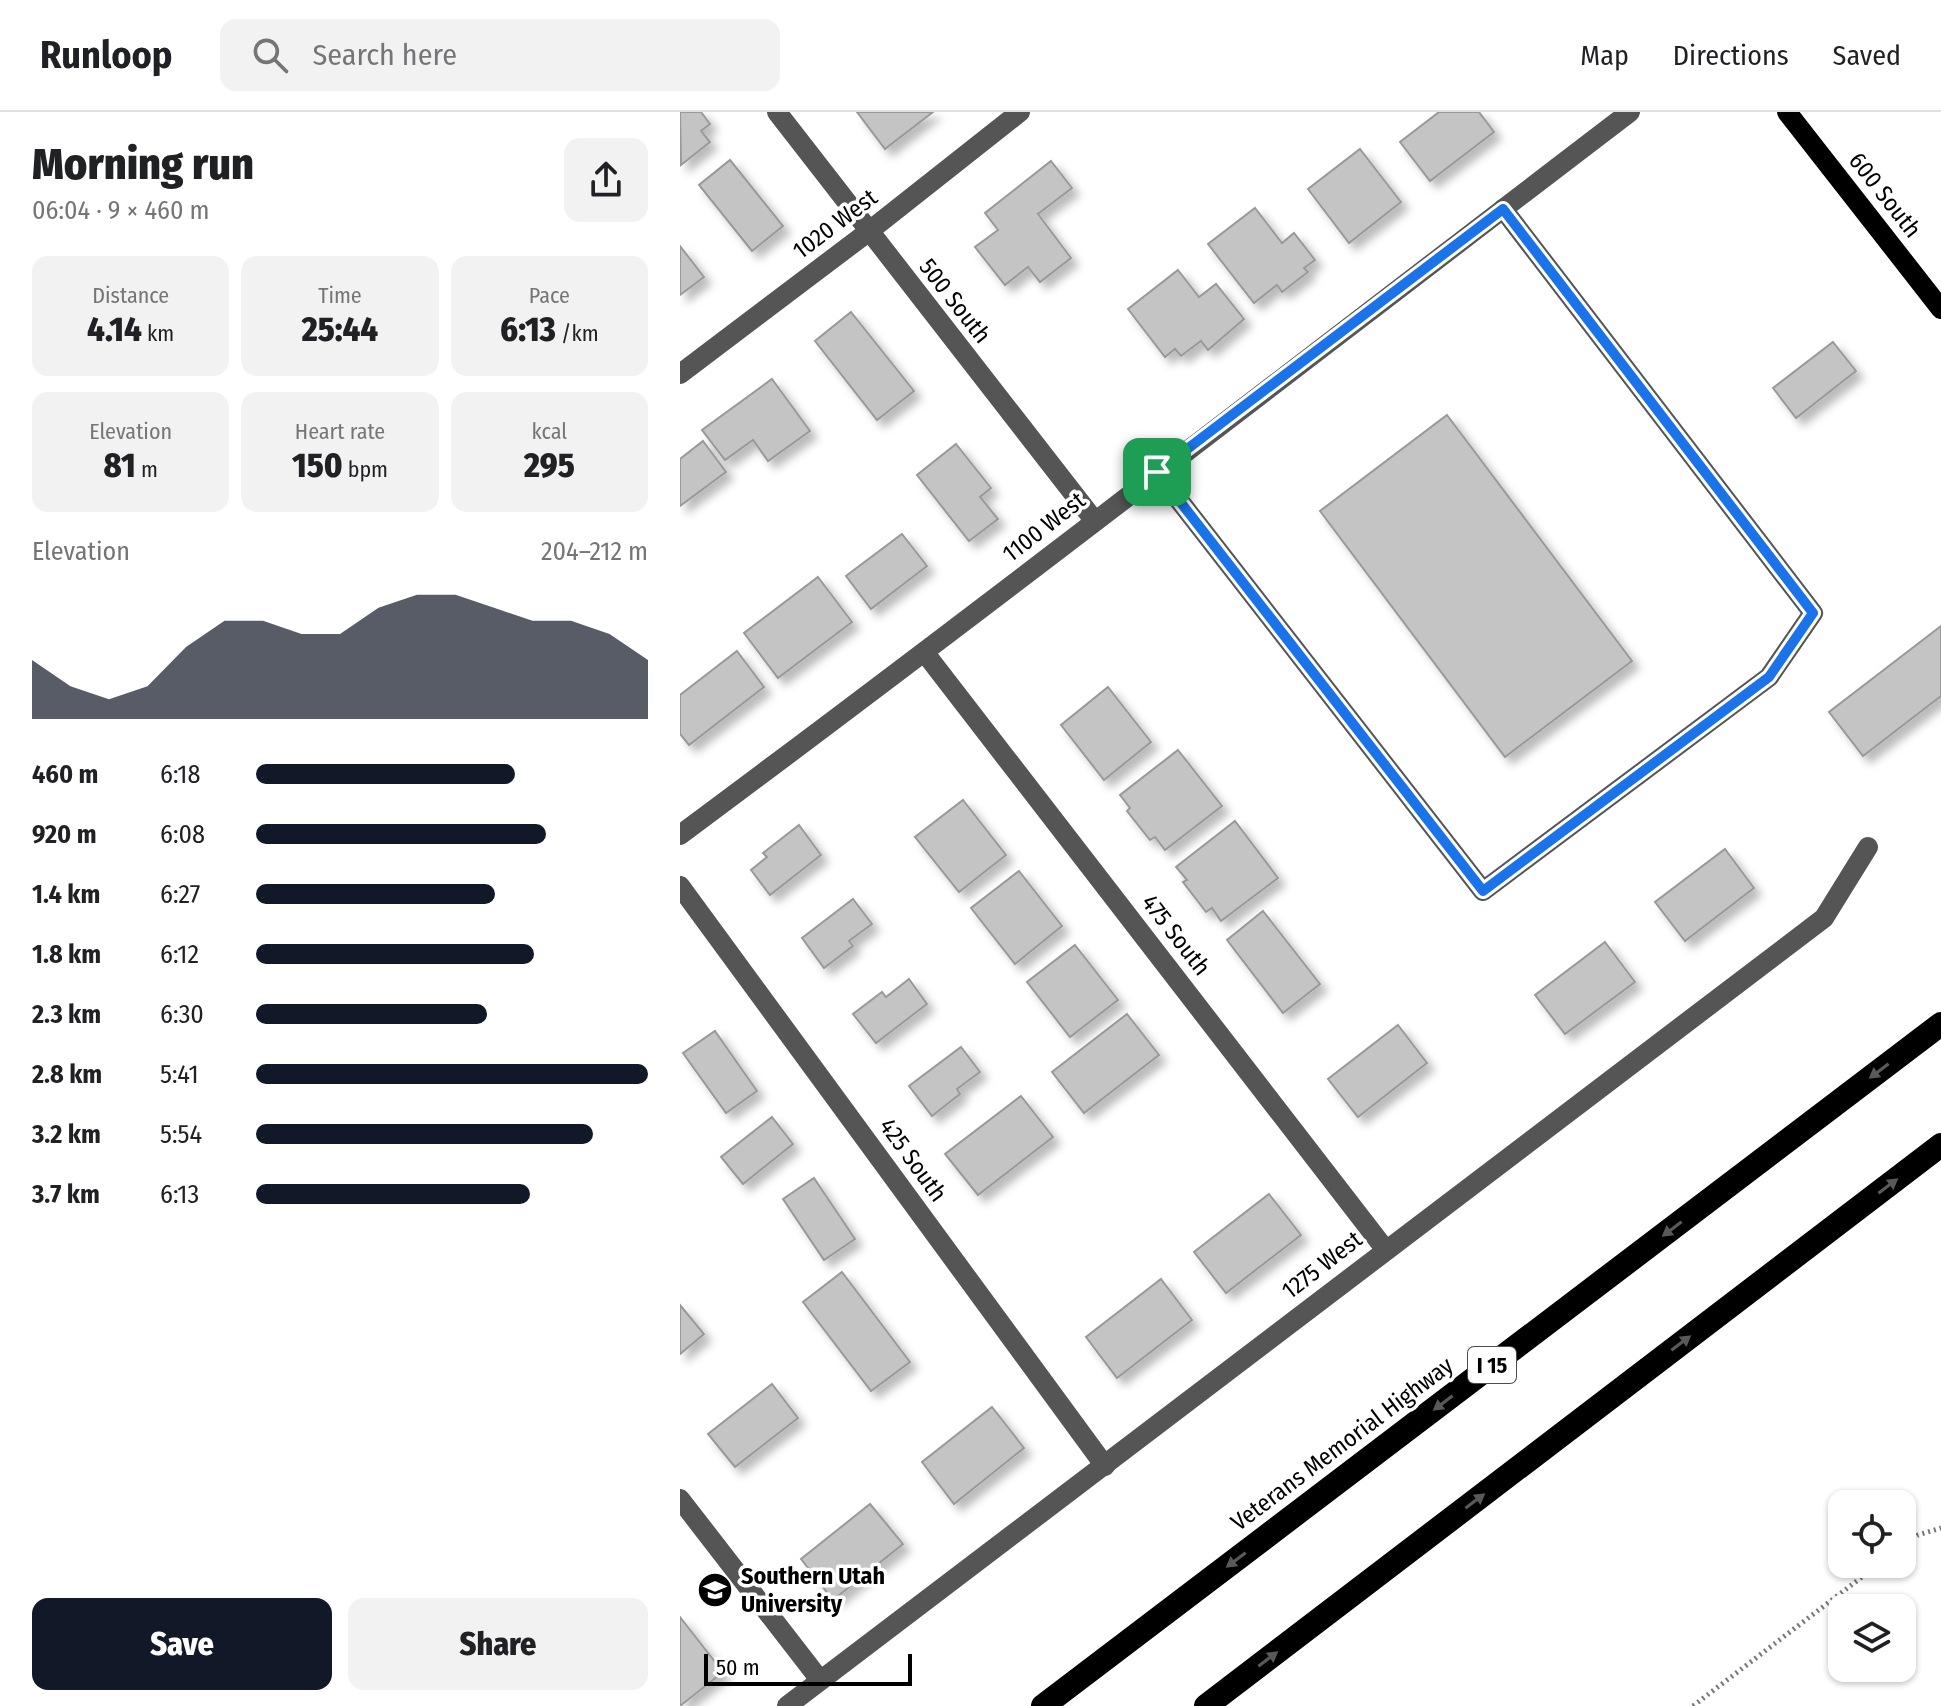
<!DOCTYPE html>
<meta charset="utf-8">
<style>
:root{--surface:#fff;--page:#f2f2f2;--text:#202124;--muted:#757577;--line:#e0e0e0;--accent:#111827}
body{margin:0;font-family:"Fira Sans Condensed",sans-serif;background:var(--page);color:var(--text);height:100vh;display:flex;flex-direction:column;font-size:30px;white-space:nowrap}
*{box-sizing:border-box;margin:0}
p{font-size:26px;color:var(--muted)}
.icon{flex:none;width:44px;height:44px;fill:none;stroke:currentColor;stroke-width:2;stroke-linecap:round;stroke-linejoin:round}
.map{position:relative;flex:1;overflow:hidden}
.details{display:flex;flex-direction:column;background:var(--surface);width:680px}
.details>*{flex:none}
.controls{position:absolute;left:1148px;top:1378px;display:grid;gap:16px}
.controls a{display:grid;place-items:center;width:88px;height:88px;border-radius:16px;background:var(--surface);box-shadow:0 2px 6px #0004;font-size:40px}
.scale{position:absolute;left:24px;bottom:20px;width:208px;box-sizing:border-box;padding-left:8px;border:4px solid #000;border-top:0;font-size:22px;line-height:28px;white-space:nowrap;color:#000;-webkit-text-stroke:6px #fff;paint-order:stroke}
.pin{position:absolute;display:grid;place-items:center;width:68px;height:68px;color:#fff;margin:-34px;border-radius:16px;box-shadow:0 4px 12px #0006}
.round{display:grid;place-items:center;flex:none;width:84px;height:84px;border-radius:16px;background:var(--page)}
.headline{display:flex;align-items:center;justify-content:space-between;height:136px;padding:0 32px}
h1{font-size:44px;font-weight:800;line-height:60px}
.metrics{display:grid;grid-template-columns:repeat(3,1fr);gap:12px;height:136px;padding:8px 32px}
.metrics div{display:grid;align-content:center;border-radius:16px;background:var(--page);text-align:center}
.metrics b{font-size:34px;font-weight:800}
.metrics small{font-size:22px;font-weight:400}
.metrics p{font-size:22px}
.chart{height:224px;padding:16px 32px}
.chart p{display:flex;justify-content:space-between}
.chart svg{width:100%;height:144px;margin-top:8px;fill:var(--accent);opacity:.7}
.button{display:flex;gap:16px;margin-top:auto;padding:16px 32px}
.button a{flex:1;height:92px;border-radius:16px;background:var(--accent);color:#fff;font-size:32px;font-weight:800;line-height:92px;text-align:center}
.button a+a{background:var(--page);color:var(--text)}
ul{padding:0 32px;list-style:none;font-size:26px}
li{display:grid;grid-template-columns:128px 96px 1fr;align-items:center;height:60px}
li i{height:20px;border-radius:10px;background:var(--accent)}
header{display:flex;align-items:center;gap:48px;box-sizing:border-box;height:112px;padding:0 40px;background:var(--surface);border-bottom:2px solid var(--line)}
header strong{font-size:38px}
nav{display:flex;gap:44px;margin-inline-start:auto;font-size:28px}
.search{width:560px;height:72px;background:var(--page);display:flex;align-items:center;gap:20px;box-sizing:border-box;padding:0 28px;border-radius:16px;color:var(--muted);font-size:30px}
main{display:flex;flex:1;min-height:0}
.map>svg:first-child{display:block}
.building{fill:#c4c4c4;stroke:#999;stroke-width:2;filter:url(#shadow)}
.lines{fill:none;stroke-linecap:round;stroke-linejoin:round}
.path{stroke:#777;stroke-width:5;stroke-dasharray:2 4;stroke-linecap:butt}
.minor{stroke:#555;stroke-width:20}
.major{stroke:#000;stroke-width:20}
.highway{stroke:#000;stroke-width:24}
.oneway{fill:#595959}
.route-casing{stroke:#fff;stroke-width:16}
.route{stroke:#1a73e8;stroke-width:10}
.labels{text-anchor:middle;stroke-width:7;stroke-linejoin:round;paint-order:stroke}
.shield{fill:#fff;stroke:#4c4c4c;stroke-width:2}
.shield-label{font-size:22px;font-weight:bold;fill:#000}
.street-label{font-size:24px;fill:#000;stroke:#fff}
.poi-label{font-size:24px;font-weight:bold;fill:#000;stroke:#fff;text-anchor:start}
</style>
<header>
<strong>Runloop</strong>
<div class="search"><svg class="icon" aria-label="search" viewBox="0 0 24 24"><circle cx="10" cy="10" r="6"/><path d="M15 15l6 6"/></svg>Search here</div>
<nav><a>Map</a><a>Directions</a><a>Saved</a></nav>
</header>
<main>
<section class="details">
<div class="headline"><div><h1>Morning run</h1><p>06:04 · 9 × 460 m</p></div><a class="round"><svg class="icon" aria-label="share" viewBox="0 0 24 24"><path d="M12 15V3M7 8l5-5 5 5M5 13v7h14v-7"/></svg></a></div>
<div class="metrics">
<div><p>Distance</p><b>4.14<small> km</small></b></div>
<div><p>Time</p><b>25:44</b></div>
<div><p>Pace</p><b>6:13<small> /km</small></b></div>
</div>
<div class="metrics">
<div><p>Elevation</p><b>81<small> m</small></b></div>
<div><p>Heart rate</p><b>150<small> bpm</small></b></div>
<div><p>kcal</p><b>295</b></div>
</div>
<div class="chart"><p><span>Elevation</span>204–212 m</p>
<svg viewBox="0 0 160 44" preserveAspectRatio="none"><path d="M0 44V26L10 34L20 38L30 34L40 22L50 14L60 14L70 18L80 18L90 10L100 6L110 6L120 10L130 14L140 14L150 18L160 26V44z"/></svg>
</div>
<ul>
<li><b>460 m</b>6:18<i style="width:66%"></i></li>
<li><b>920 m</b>6:08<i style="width:74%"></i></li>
<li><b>1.4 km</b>6:27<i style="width:61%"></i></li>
<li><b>1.8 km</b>6:12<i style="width:71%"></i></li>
<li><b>2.3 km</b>6:30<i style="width:59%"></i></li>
<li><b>2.8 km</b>5:41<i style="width:100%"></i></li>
<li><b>3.2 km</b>5:54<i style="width:86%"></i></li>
<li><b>3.7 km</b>6:13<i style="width:70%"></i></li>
</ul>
<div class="button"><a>Save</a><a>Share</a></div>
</section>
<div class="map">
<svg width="1261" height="1594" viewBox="0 0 1261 1594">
<defs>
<filter id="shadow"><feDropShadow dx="7" dy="7" stdDeviation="4" flood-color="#0004"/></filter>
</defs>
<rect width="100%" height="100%" fill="#fff"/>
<!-- building -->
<g class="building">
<polygon points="0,0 21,0 30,12 21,19 30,30 1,53"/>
<polygon points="177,0 253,0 205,37"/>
<polygon points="759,0 799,0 814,20 750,69 720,30"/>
<polygon points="680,37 721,90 669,131 628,77"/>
<polygon points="50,48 103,114 72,139 19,73"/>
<polygon points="371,49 392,76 358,102 391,146 360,170 348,155 325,173 295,135 318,118 305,101"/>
<polygon points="575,96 602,131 614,121 635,148 624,156 628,160 602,180 597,173 574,191 528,132"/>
<polygon points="0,134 24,165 0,183"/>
<polygon points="498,158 519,185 536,172 564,207 528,238 521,229 501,244 495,237 485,245 448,197"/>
<polygon points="171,200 234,279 197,308 135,229"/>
<polygon points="1153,230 1176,259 1116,306 1093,276"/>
<polygon points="92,267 130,319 88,349 73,328 45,348 22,318"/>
<polygon points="767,303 952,549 825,645 640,399"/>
<polygon points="23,329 46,360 0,394 0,347"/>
<polygon points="276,332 311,376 300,385 318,407 289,429 237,363"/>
<polygon points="222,422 247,454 191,497 166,464"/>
<polygon points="138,465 172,510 98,566 64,521"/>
<polygon points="1261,514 1261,584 1183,644 1149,600"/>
<polygon points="57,539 84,575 9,633 0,622 0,583"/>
<polygon points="428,575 471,630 424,668 381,613"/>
<polygon points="498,638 542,694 485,738 475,725 470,728 447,699 450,696 440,683"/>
<polygon points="283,688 326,743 279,780 235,725"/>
<polygon points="555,709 598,766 541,809 532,796 526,800 503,770 507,768 496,755"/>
<polygon points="119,713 141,743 90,783 71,758 87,745 83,741"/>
<polygon points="1045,737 1074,776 1005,829 975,790"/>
<polygon points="339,759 382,814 335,852 291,796"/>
<polygon points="173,787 192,812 169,829 173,834 144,856 122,826"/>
<polygon points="583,799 640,872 603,901 547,828"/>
<polygon points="925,830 955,870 885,922 855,883"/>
<polygon points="395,833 438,888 390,925 347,870"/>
<polygon points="229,867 247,892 196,931 173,902 202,880 206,885"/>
<polygon points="447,902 479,943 404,1001 372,960"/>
<polygon points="718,913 747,951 678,1005 648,967"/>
<polygon points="35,919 77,979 46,1001 3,941"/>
<polygon points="281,935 300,960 277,977 280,982 252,1004 229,974"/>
<polygon points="341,984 373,1025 298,1083 265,1042"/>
<polygon points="92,1005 113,1032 63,1072 41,1045"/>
<polygon points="134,1066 175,1127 144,1148 103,1087"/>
<polygon points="589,1082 621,1123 546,1181 514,1140"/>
<polygon points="162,1160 230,1250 191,1279 123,1190"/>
<polygon points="481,1167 512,1208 437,1266 406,1225"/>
<polygon points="0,1193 24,1222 0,1242"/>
<polygon points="92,1272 118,1306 55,1355 28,1322"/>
<polygon points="312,1295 344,1336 274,1392 242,1350"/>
<polygon points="190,1392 223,1432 153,1488 121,1447"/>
<polygon points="0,1505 43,1560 0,1594"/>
</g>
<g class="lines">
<!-- path -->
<g class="path">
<polyline points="1222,1434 1238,1423 1261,1416"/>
<polyline points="1013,1594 1199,1452"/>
</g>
<!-- minor -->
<g class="minor">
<polyline points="97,0 414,408"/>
<polyline points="0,262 188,120 340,0"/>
<polyline points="477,360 803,779 1089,565 1133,501 823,97"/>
<polyline points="245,541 705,1137"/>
<path d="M 0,723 C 319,486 634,241 950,0"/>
<polyline points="0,774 425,1354"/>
<polyline points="0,1387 140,1568"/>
<polyline points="107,1594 1144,806 1188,735"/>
</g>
<!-- major -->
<polyline class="major" points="1107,0 1261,197"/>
<!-- highway -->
<g class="highway">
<polyline points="363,1594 1261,912"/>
<polyline points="526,1594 1261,1033"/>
</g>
</g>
<!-- one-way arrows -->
<defs><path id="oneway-solid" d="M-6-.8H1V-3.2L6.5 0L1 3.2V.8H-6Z" transform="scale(2)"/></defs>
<g class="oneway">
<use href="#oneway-solid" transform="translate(1199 959) rotate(143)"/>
<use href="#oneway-solid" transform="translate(1208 1074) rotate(-37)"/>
<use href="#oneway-solid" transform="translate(992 1117) rotate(143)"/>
<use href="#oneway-solid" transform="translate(1001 1231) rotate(-37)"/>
<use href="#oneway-solid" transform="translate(763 1291) rotate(143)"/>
<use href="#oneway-solid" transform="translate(795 1389) rotate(-37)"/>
<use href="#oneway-solid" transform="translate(556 1448) rotate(143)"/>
<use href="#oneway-solid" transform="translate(588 1547) rotate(-37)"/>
</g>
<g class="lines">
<!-- route casing -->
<g class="route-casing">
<polygon id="route" points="823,97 1133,501 1089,565 803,779 477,360"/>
</g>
<!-- route -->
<use href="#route" class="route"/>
</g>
<!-- icons -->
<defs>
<g id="university-disc" transform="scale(1.8)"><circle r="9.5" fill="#000" stroke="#fff"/><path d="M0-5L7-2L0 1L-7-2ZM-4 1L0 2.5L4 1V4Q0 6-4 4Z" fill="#fff"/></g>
</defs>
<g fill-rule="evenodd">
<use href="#university-disc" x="35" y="1478"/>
</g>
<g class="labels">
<!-- shield labels -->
<rect class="shield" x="788" y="1235" width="48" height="36" rx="6"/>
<g class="shield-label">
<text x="812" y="1261">I 15</text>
</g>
<!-- street labels -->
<g class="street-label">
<text transform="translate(1205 83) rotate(52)" y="8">600 South</text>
<text transform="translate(155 112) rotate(-37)" y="8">1020 West</text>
<text transform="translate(275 189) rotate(52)" y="8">500 South</text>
<text transform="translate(364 415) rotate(-38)" y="8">1100 West</text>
<text transform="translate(496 823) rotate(52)" y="8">475 South</text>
<text transform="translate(233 1048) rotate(54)" y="8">425 South</text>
<text transform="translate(642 1153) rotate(-38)" y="8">1275 West</text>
<text transform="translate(662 1332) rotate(-37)" y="8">Veterans Memorial Highway</text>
</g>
<!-- poi labels -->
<g class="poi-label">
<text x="61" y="1472">Southern Utah<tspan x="61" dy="28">University</tspan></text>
</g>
</g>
</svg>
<div class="controls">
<a><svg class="icon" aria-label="locate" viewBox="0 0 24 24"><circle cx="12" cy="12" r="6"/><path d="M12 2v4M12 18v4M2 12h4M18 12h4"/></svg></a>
<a><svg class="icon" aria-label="layers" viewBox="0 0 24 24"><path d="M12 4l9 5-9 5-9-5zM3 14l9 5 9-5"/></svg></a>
</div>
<div class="scale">50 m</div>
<div class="pin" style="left:477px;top:360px;background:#1e9e55"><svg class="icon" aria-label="arrive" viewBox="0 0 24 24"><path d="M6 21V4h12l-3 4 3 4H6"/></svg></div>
</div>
</main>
